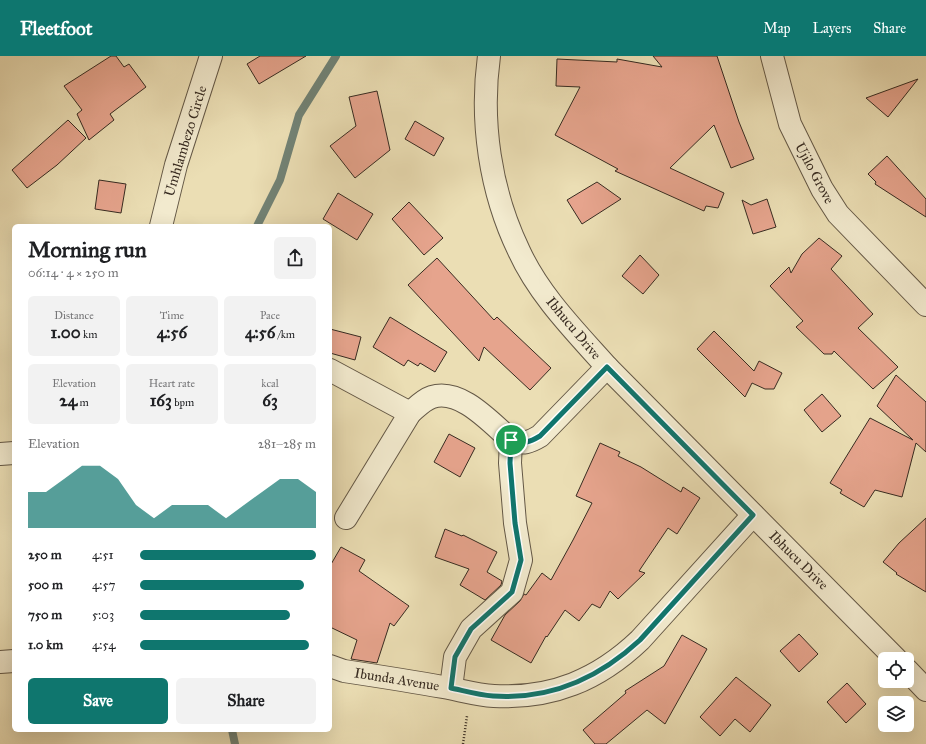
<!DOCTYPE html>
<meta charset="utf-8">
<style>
:root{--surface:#fff;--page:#f2f2f2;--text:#202124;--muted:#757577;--accent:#0f766e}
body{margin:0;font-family:"IM FELL Great Primer",serif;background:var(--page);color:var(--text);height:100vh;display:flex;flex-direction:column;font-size:15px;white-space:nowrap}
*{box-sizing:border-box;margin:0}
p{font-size:13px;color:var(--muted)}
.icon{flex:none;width:22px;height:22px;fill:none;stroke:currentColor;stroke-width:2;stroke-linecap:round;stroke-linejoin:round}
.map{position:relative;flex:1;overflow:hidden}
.sheet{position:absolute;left:12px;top:168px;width:320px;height:508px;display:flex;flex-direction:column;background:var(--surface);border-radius:6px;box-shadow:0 4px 16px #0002}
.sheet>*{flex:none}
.tools{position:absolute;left:878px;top:596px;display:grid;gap:8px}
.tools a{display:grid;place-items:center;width:36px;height:36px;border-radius:6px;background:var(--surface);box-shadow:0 4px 16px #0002;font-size:20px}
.pin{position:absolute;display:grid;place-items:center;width:34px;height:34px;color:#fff;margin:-17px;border:2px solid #fff;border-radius:50%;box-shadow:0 1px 4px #0007}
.round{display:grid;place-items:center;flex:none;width:42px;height:42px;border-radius:6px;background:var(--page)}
.overview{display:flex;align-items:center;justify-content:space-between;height:68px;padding:0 16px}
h1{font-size:22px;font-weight:700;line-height:30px}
.figures{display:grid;grid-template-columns:repeat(3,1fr);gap:6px;height:68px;padding:4px 16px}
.figures div{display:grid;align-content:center;border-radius:6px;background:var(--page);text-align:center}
.figures b{font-size:17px;font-weight:700}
.figures small{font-size:11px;font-weight:400}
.figures p{font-size:11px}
.chart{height:112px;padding:8px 16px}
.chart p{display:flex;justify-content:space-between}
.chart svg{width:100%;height:72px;margin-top:4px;fill:var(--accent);opacity:.7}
.action{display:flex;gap:8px;margin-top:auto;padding:8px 16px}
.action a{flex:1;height:46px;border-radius:6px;background:var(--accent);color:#fff;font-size:16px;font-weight:700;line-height:46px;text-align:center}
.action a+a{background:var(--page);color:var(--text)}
ul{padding:0 16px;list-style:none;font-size:13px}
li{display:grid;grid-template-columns:64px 48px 1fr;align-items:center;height:30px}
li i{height:10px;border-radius:5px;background:var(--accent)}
header{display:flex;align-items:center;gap:24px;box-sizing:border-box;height:56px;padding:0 20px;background:var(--accent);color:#fff}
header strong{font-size:19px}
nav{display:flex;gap:22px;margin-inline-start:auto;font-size:14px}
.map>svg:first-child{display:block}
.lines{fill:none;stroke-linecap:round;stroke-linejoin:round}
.stream{stroke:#718275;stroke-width:8}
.building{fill:#e6a48d;stroke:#372b21}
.minor-casing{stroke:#645846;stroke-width:24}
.path{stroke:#372b21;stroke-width:2.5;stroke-dasharray:1 2;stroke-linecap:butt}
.minor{stroke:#f2eace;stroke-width:22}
.route-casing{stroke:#fff;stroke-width:8}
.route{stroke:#0f766e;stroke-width:5}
.labels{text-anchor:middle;stroke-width:3;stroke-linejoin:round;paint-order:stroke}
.street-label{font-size:14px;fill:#372b21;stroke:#f2eace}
</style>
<header>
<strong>Fleetfoot</strong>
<nav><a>Map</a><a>Layers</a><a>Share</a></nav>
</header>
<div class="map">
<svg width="926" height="688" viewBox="0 0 926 688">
<rect width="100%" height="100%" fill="#ebdeb4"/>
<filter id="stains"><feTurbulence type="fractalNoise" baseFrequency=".005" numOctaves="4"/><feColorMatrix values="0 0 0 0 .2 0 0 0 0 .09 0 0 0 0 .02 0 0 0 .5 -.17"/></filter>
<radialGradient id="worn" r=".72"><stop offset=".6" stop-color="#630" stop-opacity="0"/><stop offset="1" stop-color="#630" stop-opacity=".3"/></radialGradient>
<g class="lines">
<!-- stream -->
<g class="stream">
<polyline points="257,170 280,124 299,59 336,0"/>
<polyline points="232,674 235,688"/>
</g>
</g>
<!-- building -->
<g class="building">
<polygon points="111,0 116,0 124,11 129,8 146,31 110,58 114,64 89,84 77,58 82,54 64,30"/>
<polygon points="260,0 306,0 259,28 247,8"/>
<polygon points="653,0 717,0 739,66 754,103 731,112 714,69 670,112 724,137 718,152 706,150 704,155 615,115 618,113 555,79 580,31 556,30 557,3 617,6 617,3 662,11"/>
<polygon points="918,23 888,61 866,42"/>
<polygon points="377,35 390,94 355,122 330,90 356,70 349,41"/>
<polygon points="68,64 86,82 57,109 27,132 12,114"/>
<polygon points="415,65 444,82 434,100 405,83"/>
<polygon points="887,100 926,143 926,161 875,128 876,126 868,118"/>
<polygon points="99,124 126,128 121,157 95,153"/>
<polygon points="597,126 621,143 582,168 567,144"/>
<polygon points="338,137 373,158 357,184 323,163"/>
<polygon points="767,143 776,171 753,178 742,144 751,149"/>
<polygon points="409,146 443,182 424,199 392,163"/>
<polygon points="819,182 842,200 831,213 873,258 858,272 898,311 873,333 834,295 832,298 824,298 796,271 803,265 770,230 789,211 791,217 802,198"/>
<polygon points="640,199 659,219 643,238 622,220"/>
<polygon points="437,202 494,264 497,261 551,312 530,334 484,291 479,305 408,229"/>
<polygon points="390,261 447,296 435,316 420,307 418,310 408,304 404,310 373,291"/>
<polygon points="330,273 361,281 355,304 330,297"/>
<polygon points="714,275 754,315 759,305 782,317 774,333 765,333 752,327 745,341 697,293"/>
<polygon points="896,319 926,346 926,396 916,387 902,441 875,434 864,451 840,437 842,434 830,427 870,362 913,384 877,350"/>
<polygon points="822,338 841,360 822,376 804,354"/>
<polygon points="449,378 475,392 460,421 434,406"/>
<polygon points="600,387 620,396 618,400 641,411 681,436 683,431 700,442 677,478 668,472 639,515 645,517 618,543 610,535 600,552 592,548 579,565 565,554 547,581 546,580 531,607 491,584 505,559 520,545 524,538 526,539 542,517 551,524 573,484 592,447 576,440"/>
<polygon points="926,462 926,536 896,518 897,517 883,506 899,487"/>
<polygon points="445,473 462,480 463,479 497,496 487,516 502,525 501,529 485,544 460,529 469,513 435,501"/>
<polygon points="341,491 365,504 359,515 409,550 394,570 390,567 377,607 351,603 357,584 330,571 330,510"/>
<polygon points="799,578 818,598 799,616 780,595"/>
<polygon points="682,579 707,593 665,668 647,654 606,688 595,688 583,674 626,637 625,635 664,610"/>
<polygon points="736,621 771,649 750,676 735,663 720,680 700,661"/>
<polygon points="847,627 866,648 846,667 827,646"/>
</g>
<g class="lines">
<!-- minor casing -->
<g class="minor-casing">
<g id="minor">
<path d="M 489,0 C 480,65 490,135 519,195 C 539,239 575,275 607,311 L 896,603"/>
<polyline points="772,0 790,68 822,133 838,158 926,249"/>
<polyline points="161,170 176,109 211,0"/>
<polyline points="330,314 410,357"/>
<polyline points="0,398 14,397"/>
<path d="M 346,462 L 410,357 C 417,351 423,344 432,341 C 461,332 491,367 511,384 C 523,389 530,386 540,380 L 607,311"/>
<polyline points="0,606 14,605"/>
<path d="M 330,610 L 344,615 C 377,620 410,625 443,631 C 460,634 477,639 494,640 C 552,643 598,624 640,584 L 753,459"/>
<polyline points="907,614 926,634"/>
<polyline points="451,632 455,601 471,573 512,536 521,504 515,467 510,407 511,384"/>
</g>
</g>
<!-- path -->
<polyline class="path" points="463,688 467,660"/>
<!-- minor -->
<use href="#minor" class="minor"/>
</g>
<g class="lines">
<!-- route casing -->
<g class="route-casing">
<path id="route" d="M 607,311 L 753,459 L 640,584 C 599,622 550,644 493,640 C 479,639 465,635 451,632 L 455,601 L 471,573 L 512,536 L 521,504 L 515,467 L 510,407 L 511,384 C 523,389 530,386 540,380 Z"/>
</g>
<!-- route -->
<use href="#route" class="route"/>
</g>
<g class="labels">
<!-- street labels -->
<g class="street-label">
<text transform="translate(185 85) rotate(-73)" y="5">Umhlambezo Circle</text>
<text transform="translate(815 117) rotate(62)" y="5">Ujilo Grove</text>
<text transform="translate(574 272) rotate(50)" y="5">Ibhucu Drive</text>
<text transform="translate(799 504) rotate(45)" y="5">Ibhucu Drive</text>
<text transform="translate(397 623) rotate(9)" y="5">Ibunda Avenue</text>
</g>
</g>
<rect width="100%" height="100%" filter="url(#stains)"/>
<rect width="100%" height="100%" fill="url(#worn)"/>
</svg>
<div class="tools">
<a><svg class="icon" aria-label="locate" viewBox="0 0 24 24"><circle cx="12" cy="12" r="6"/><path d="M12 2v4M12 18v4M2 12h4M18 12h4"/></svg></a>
<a><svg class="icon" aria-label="layers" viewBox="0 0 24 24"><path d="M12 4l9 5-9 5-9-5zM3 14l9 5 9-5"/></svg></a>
</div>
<div class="pin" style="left:511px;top:384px;background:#1e9e55"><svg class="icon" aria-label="arrive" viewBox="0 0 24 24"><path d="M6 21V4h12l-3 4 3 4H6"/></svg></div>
<section class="sheet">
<div class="overview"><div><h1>Morning run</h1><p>06:14 · 4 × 250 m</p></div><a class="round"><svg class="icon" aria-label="share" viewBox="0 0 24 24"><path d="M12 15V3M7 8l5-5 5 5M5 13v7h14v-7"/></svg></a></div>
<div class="figures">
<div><p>Distance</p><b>1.00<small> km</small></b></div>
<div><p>Time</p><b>4:56</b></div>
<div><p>Pace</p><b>4:56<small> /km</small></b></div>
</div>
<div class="figures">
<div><p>Elevation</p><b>24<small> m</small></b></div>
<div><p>Heart rate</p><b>163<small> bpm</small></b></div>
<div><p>kcal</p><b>63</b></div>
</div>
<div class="chart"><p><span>Elevation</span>281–285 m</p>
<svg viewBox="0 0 160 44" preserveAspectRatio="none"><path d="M0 44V22L10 22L20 14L30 6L40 6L50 14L60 30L70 38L80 30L90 30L100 30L110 38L120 30L130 22L140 14L150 14L160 22V44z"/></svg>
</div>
<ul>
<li><b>250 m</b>4:51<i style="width:100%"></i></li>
<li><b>500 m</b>4:57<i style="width:93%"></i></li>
<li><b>750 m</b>5:03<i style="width:85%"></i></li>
<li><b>1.0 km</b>4:54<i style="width:96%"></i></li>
</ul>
<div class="action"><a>Save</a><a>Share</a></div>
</section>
</div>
